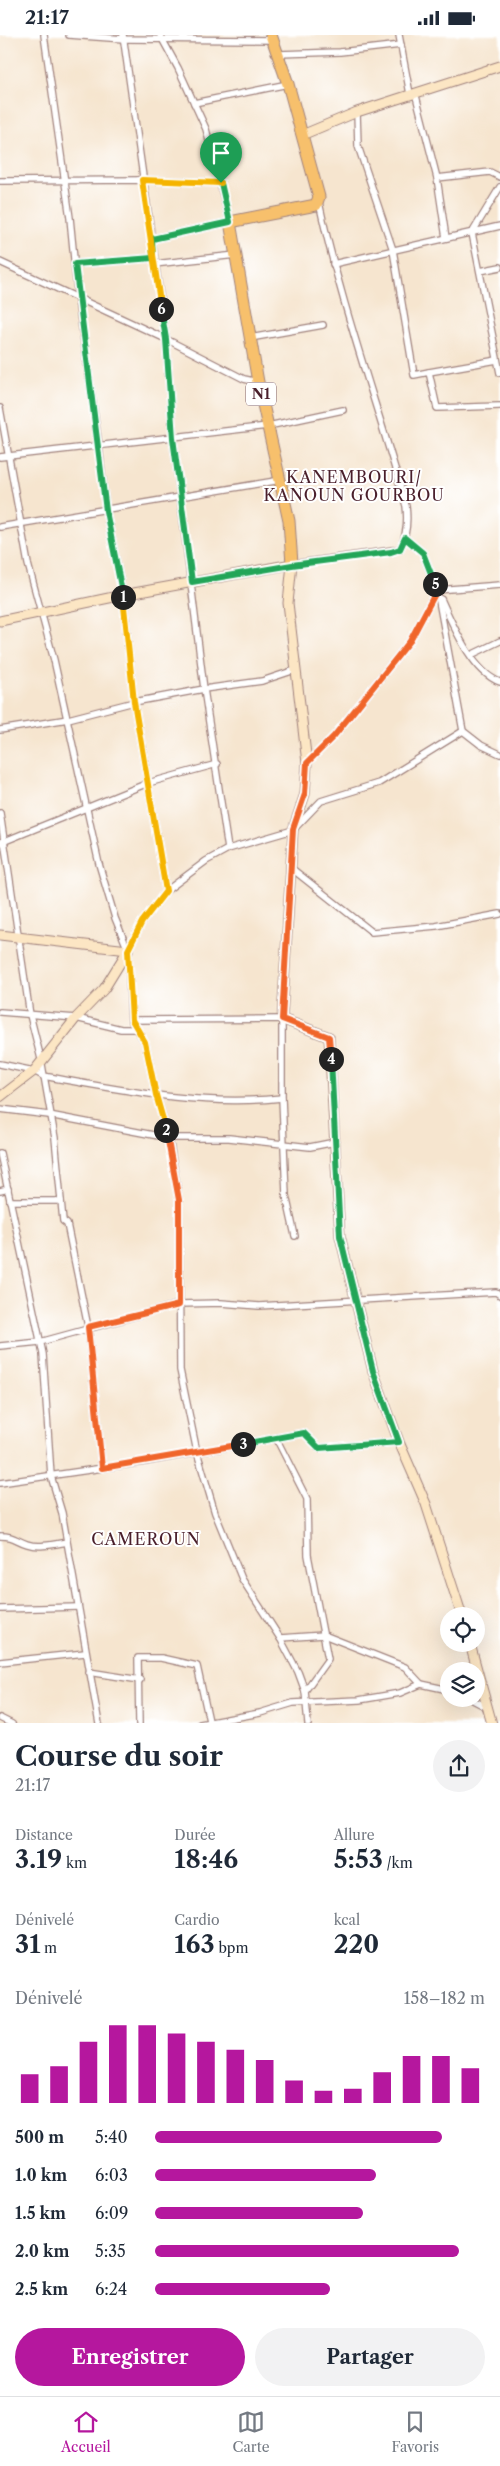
<!DOCTYPE html>
<html lang="fr">
<meta charset="utf-8">
<style>
:root{--surface:#fff;--page:#f2f2f3;--text:#1f2937;--muted:#747a83;--line:#e0e1e3;--accent:#b5179e}
body{margin:0;font-family:"Libre Caslon Text",serif;background:var(--page);color:var(--text);height:100vh;display:flex;flex-direction:column;font-size:19px;white-space:nowrap}
*{box-sizing:border-box;margin:0}
p{font-size:16px;color:var(--muted)}
.icon{flex:none;width:28px;height:28px;fill:none;stroke:currentColor;stroke-width:2;stroke-linecap:round;stroke-linejoin:round}
.map{position:relative;height:1688px;overflow:hidden}
.sheet{display:flex;flex-direction:column;background:var(--surface);flex:1}
.sheet>*{flex:none}
.buttons{position:absolute;left:440px;top:1572px;display:grid;gap:10px}
.buttons a{display:grid;place-items:center;width:45px;height:45px;border-radius:50%;background:var(--surface);box-shadow:0 5px 20px #0002;font-size:25px}
.pin{position:absolute;display:grid;place-items:center;width:42px;height:42px;color:#fff;margin:-51px -21px;border-radius:50% 50% 50% 0;rotate:-45deg;box-shadow:0 0 5px #0007}
.pin .icon{rotate:45deg}
.km{position:absolute;width:25px;height:25px;margin:-12px;border-radius:50%;background:#222;color:#fff;font-size:14px;line-height:25px;text-align:center}
.round{display:grid;place-items:center;flex:none;width:52px;height:52px;border-radius:26px;background:var(--page)}
.summary{display:flex;align-items:center;justify-content:space-between;height:85px;padding:0 15px}
h1{font-size:28px;font-weight:700;line-height:38px}
.metrics{display:grid;grid-template-columns:repeat(3,1fr);gap:8px;height:85px;padding:5px 15px}
.metrics div{display:grid;align-content:center}
.metrics b{font-size:25px;font-weight:700}
.metrics small{font-size:14px;font-weight:400}
.metrics p{font-size:14px}
.chart{height:140px;padding:10px 15px}
.chart p{display:flex;justify-content:space-between}
.chart svg{width:100%;height:90px;margin-top:5px;stroke:var(--accent);stroke-width:6}
.cta{display:flex;gap:10px;margin-top:auto;padding:10px 15px}
.cta a{flex:1;height:58px;border-radius:30px;background:var(--accent);color:#fff;font-size:20px;font-weight:700;line-height:58px;text-align:center}
.cta a+a{background:var(--page);color:var(--text)}
ul{padding:0 15px;list-style:none;font-size:16px}
li{display:grid;grid-template-columns:80px 60px 1fr;align-items:center;height:38px}
li i{height:12px;border-radius:6px;background:var(--accent)}
.status{display:flex;justify-content:space-between;align-items:center;height:35px;padding:0 25px;background:var(--surface);direction:ltr}
.status svg{height:14px;fill:currentColor}
.dock{display:flex;justify-content:space-around;align-items:center;height:70px;border-top:1px solid var(--line);background:var(--surface);font-size:14px;color:var(--muted)}
.dock a{display:grid;justify-items:center;gap:2px}
.dock .active{color:var(--accent)}
.map>svg:first-child{display:block}
.lines{fill:none;stroke-linecap:round;stroke-linejoin:round}
.street-casing{stroke:#a0827d;stroke-width:8}
.secondary-casing{stroke:#a0827d;stroke-width:11}
.highway-casing{stroke:#a0827d;stroke-width:13}
.street{stroke:#fff;stroke-width:5.5}
.secondary{stroke:#fce6c4;stroke-width:9}
.highway{stroke:#f7c06c;stroke-width:11}
.split-1-casing{stroke:#fff;stroke-width:10}
.split-2-casing{stroke:#fff;stroke-width:10}
.split-3-casing{stroke:#fff;stroke-width:10}
.split-4-casing{stroke:#fff;stroke-width:10}
.split-5-casing{stroke:#fff;stroke-width:10}
.split-6-casing{stroke:#fff;stroke-width:10}
.split-7-casing{stroke:#fff;stroke-width:10}
.split-1{stroke:#22a559;stroke-width:6}
.split-2{stroke:#f5b400;stroke-width:6}
.split-3{stroke:#f0652b;stroke-width:6}
.split-4{stroke:#22a559;stroke-width:6}
.split-5{stroke:#f0652b;stroke-width:6}
.split-6{stroke:#22a559;stroke-width:6}
.split-7{stroke:#f5b400;stroke-width:6}
.labels{text-anchor:middle;stroke-width:4;stroke-linejoin:round;paint-order:stroke}
.shield{fill:#fff;stroke:#80626b;stroke-width:1}
.shield-label{font-size:14px;font-weight:bold;fill:#4a1f2b}
.neighbourhood-label{font-size:16px;letter-spacing:1px;fill:#4a1f2b;stroke:#fff}
</style>
<div class="status"><b>21:17</b><svg viewBox="0 0 49 12"><path d="M0 12V9h3v3zM5 12V6h3v6zM10 12V3h3v9zM15 12V0h3v12zM26 1h20v11H26zM47 4h2v5h-2z"/></svg></div>
<div class="map">
<svg width="500" height="1689" viewBox="0 0 500 1689">
<rect width="100%" height="100%" fill="#fff"/>
<filter id="ink" filterUnits="userSpaceOnUse"><feTurbulence type="fractalNoise" baseFrequency=".02" numOctaves="2"/><feDisplacementMap in="SourceGraphic" scale="10" xChannelSelector="R" yChannelSelector="G"/><feConvolveMatrix kernelMatrix="1 2 1 2 8 2 1 2 1" color-interpolation-filters="sRGB"/></filter>
<filter id="wash" filterUnits="userSpaceOnUse"><feTurbulence type="fractalNoise" baseFrequency=".0096" numOctaves="4" result="noise"/><feDisplacementMap in="SourceGraphic" scale="20" xChannelSelector="R" yChannelSelector="G"/><feGaussianBlur stdDeviation="1.12" result="paint"/><feColorMatrix in="noise" values="0 0 0 0 0 0 0 0 0 0 0 0 0 0 0 0 0 1.4 0 .05"/><feComposite in="paint" operator="in"/></filter>
<g filter="url(#wash)">
<rect width="100%" height="100%" fill="#f6e5cf"/>
</g>
<g filter="url(#ink)">
<g class="lines">
<!-- street casing -->
<g class="street-casing">
<g id="street">
<polyline points="44,0 70,183 78,265 99,411 106,476 123,560 134,667 166,856"/>
<polyline points="69,0 124,4 272,5"/>
<polyline points="123,0 166,304 173,403 204,654 228,814"/>
<polyline points="399,0 410,59"/>
<polyline points="278,19 340,17 401,10"/>
<polyline points="415,57 437,143 490,137 500,142"/>
<polyline points="194,68 288,49"/>
<polyline points="357,77 358,111 393,215 414,340 429,337 437,373 500,371"/>
<polyline points="437,143 446,203"/>
<polyline points="0,146 142,145 221,148"/>
<polyline points="500,152 472,198 500,338"/>
<polyline points="152,204 230,187 206,94 178,33 160,0"/>
<polyline points="0,227 166,304 244,344 258,347"/>
<polyline points="75,229 153,223"/>
<polyline points="154,229 236,220"/>
<polyline points="333,229 500,191"/>
<polyline points="480,236 500,232"/>
<polyline points="250,303 323,290"/>
<polyline points="429,337 497,325"/>
<polyline points="0,373 28,529 54,625 99,829 115,883 128,915 131,985 145,1007 156,1060 169,1103 179,1165 180,1335 197,1417 215,1478 242,1544 280,1603 298,1637 305,1656 308,1689"/>
<polyline points="0,422 268,391 343,375"/>
<polyline points="0,492 281,445"/>
<path d="M 292,529 L 400,514 C 407,500 408,487 406,471 C 377,369 341,270 319,167"/>
<polyline points="437,555 463,696 481,710 500,719"/>
<polyline points="437,555 500,550"/>
<path d="M 441,564 C 453,590 472,637 500,647"/>
<polyline points="471,620 500,606"/>
<polyline points="0,695 68,684 134,667 204,654 262,646 295,635"/>
<polyline points="307,728 334,701 410,606 437,555 423,518 405,503"/>
<polyline points="0,778 30,980 41,1024 55,1103 63,1186 67,1189 88,1292 102,1433"/>
<polyline points="0,808 148,748 217,729"/>
<polyline points="291,833 372,897 436,891 500,879"/>
<polyline points="128,915 142,887 166,856 206,826 228,814 293,795 321,766 379,748 463,696"/>
<polyline points="0,977 76,983 121,994 136,994"/>
<polyline points="131,985 282,984 282,1063 286,1160 295,1201"/>
<path d="M 0,1029 L 34,1036 L 43,1041 C 122,1055 201,1072 282,1063"/>
<polyline points="0,1074 49,1080 169,1103 229,1103 310,1112 335,1107"/>
<polyline points="0,1118 43,1319 51,1441 62,1478 99,1689"/>
<polyline points="0,1156 8,1154"/>
<polyline points="10,1166 61,1166"/>
<polyline points="0,1311 40,1307 179,1269 221,1268 259,1271 496,1257 500,1260"/>
<polyline points="276,1403 307,1464 308,1520 328,1624 305,1656"/>
<polyline points="0,1448 144,1427 304,1398 319,1413 399,1407"/>
<path d="M 0,1501 C 14,1501 15,1505 27,1509 C 39,1513 55,1509 67,1507"/>
<polyline points="0,1574 78,1572"/>
<polyline points="280,1603 324,1600 405,1632 421,1649 449,1655"/>
<polyline points="0,1627 85,1618"/>
<polyline points="89,1637 140,1645"/>
<polyline points="471,1664 488,1673"/>
<polyline points="0,1683 12,1689"/>
<polyline points="139,1689 138,1623 161,1623 197,1631 209,1686"/>
<polyline points="200,1689 260,1678 293,1668 359,1665 400,1658 421,1649"/>
</g>
</g>
<!-- secondary casing -->
<g class="secondary-casing">
<g id="secondary">
<polyline points="302,100 357,77 500,31"/>
<polyline points="0,586 123,560 292,529 288,568 307,728 305,759 293,795 282,984 329,1002 340,1201 373,1336 399,1407 426,1469 462,1581"/>
<polyline points="0,900 128,915 104,954 76,983 34,1036 0,1062"/>
<polyline points="470,1609 492,1689"/>
</g>
</g>
<!-- highway casing -->
<g class="highway-casing">
<polyline id="highway" points="271,0 288,49 319,162 316,170 230,187 258,347 289,486 292,529"/>
</g>
<!-- street -->
<use href="#street" class="street"/>
<!-- secondary -->
<use href="#secondary" class="secondary"/>
<!-- highway -->
<use href="#highway" class="highway"/>
</g>
</g>
<g class="lines" filter="url(#ink)">
<!-- split-1 casing -->
<g class="split-1-casing">
<polyline id="split-1" points="123,562 106,476 75,229 153,223 152,204 230,187 221,148"/>
</g>
<!-- split-2 casing -->
<g class="split-2-casing">
<polyline id="split-2" points="123,562 134,667 166,856 142,887 128,915 132,985 145,1007 156,1060 166,1095"/>
</g>
<!-- split-3 casing -->
<g class="split-3-casing">
<polyline id="split-3" points="166,1095 179,1165 179,1270 88,1292 102,1433 243,1409"/>
</g>
<!-- split-4 casing -->
<g class="split-4-casing">
<polyline id="split-4" points="243,1409 304,1398 319,1413 399,1407 373,1336 340,1201 331,1024"/>
</g>
<!-- split-5 casing -->
<g class="split-5-casing">
<polyline id="split-5" points="331,1024 329,1002 282,984 293,794 305,759 307,728 334,701 410,606 437,555 435,549"/>
</g>
<!-- split-6 casing -->
<g class="split-6-casing">
<polyline id="split-6" points="161,274 166,304 173,403 192,547 292,530 391,517 400,514 405,503 423,518 435,549"/>
</g>
<!-- split-7 casing -->
<g class="split-7-casing">
<polyline id="split-7" points="161,274 142,145 221,148"/>
</g>
<!-- split-1 -->
<use href="#split-1" class="split-1"/>
<!-- split-2 -->
<use href="#split-2" class="split-2"/>
<!-- split-3 -->
<use href="#split-3" class="split-3"/>
<!-- split-4 -->
<use href="#split-4" class="split-4"/>
<!-- split-5 -->
<use href="#split-5" class="split-5"/>
<!-- split-6 -->
<use href="#split-6" class="split-6"/>
<!-- split-7 -->
<use href="#split-7" class="split-7"/>
</g>
<g class="labels">
<!-- shield labels -->
<rect class="shield" x="246" y="347.5" width="30" height="23" rx="4"/>
<g class="shield-label">
<text x="261" y="364">N1</text>
</g>
<!-- neighbourhood labels -->
<g class="neighbourhood-label">
<text x="354" y="448">KANEMBOURI/<tspan x="354" dy="18">KANOUN GOURBOU</tspan></text>
<text x="146" y="1510">CAMEROUN</text>
</g>
</g>
</svg>
<div class="buttons">
<a><svg class="icon" aria-label="locate" viewBox="0 0 24 24"><circle cx="12" cy="12" r="6"/><path d="M12 2v4M12 18v4M2 12h4M18 12h4"/></svg></a>
<a><svg class="icon" aria-label="layers" viewBox="0 0 24 24"><path d="M12 4l9 5-9 5-9-5zM3 14l9 5 9-5"/></svg></a>
</div>
<div class="pin" style="left:221px;top:148px;background:#1e9e55"><svg class="icon" aria-label="arrive" viewBox="0 0 24 24"><path d="M6 21V4h12l-3 4 3 4H6"/></svg></div>
<b class="km" style="left:123px;top:562px">1</b>
<b class="km" style="left:166px;top:1095px">2</b>
<b class="km" style="left:243px;top:1409px">3</b>
<b class="km" style="left:331px;top:1024px">4</b>
<b class="km" style="left:435px;top:549px">5</b>
<b class="km" style="left:161px;top:274px">6</b>
</div>
<section class="sheet">
<div class="summary"><div><h1>Course du soir</h1><p>21:17</p></div><a class="round"><svg class="icon" aria-label="share" viewBox="0 0 24 24"><path d="M12 15V3M7 8l5-5 5 5M5 13v7h14v-7"/></svg></a></div>
<div class="metrics">
<div><p>Distance</p><b>3.19<small> km</small></b></div>
<div><p>Durée</p><b>18:46</b></div>
<div><p>Allure</p><b>5:53<small> /km</small></b></div>
</div>
<div class="metrics">
<div><p>Dénivelé</p><b>31<small> m</small></b></div>
<div><p>Cardio</p><b>163<small> bpm</small></b></div>
<div><p>kcal</p><b>220</b></div>
</div>
<div class="chart"><p><span>Dénivelé</span>158–182 m</p>
<svg viewBox="0 0 160 44" preserveAspectRatio="none"><path d="M5 44V30M15 44V26M25 44V14M35 44V6M45 44V6M55 44V10M65 44V14M75 44V18M85 44V23M95 44V33M105 44V38M115 44V37M125 44V29M135 44V21M145 44V21M155 44V27"/></svg>
</div>
<ul>
<li><b>500 m</b>5:40<i style="width:87%"></i></li>
<li><b>1.0 km</b>6:03<i style="width:67%"></i></li>
<li><b>1.5 km</b>6:09<i style="width:63%"></i></li>
<li><b>2.0 km</b>5:35<i style="width:92%"></i></li>
<li><b>2.5 km</b>6:24<i style="width:53%"></i></li>
</ul>
<div class="cta"><a>Enregistrer</a><a>Partager</a></div>
</section>
<nav class="dock">
<a class="active"><svg class="icon" aria-label="home" viewBox="0 0 24 24"><path d="M3 11l9-7 9 7M6 9v11h12V9"/></svg>Accueil</a>
<a><svg class="icon" aria-label="map" viewBox="0 0 24 24"><path d="M3 6l6-2 6 2 6-2v14l-6 2-6-2-6 2zM9 4v14M15 6v14"/></svg>Carte</a>
<a><svg class="icon" aria-label="saved" viewBox="0 0 24 24"><path d="M7 4h10v16l-5-4-5 4z"/></svg>Favoris</a>
</nav>
